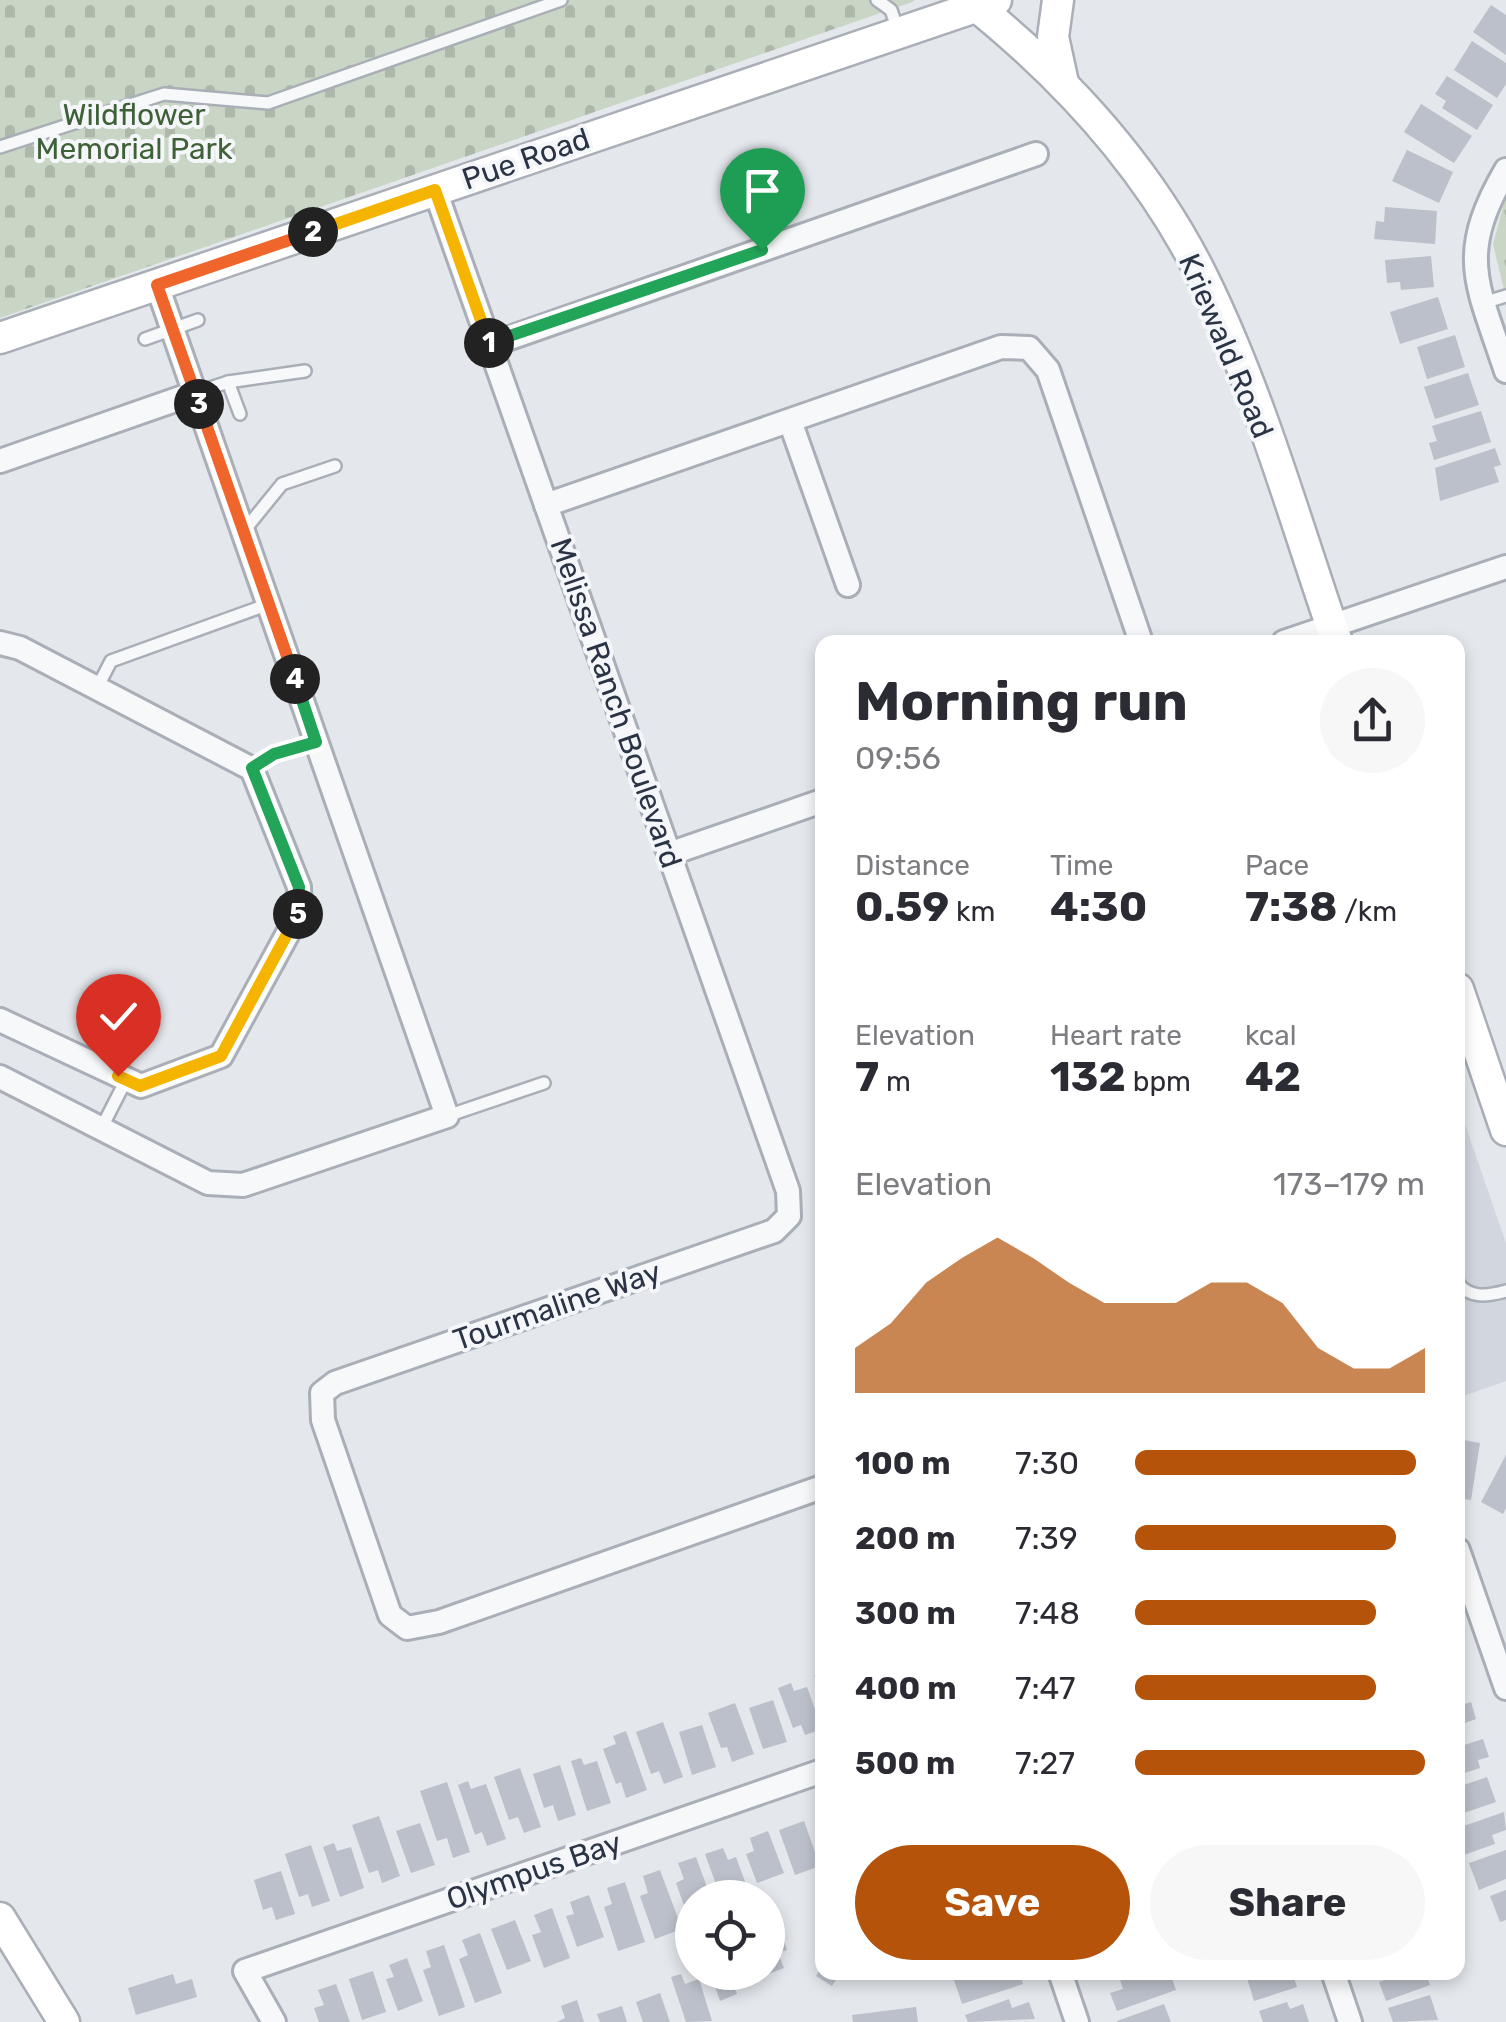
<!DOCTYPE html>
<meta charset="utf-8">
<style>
:root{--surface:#fff;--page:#f7f7f7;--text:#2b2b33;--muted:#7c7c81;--accent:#b45309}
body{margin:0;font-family:Rubik,sans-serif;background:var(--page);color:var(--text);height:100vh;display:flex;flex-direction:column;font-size:38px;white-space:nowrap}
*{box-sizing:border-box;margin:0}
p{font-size:32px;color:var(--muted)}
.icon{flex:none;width:55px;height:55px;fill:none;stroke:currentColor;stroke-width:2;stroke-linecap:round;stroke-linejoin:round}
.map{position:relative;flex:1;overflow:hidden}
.details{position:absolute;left:815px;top:635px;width:650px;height:1345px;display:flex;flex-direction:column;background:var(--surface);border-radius:20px;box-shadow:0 5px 15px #0003}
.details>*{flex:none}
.buttons{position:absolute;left:675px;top:1880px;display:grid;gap:20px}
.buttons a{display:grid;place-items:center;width:110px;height:110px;border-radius:50%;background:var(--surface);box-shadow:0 5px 15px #0003;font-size:50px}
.pin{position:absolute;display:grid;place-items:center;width:85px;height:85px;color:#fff;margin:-102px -42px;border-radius:50% 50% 50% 0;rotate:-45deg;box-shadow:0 0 10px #0007}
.pin .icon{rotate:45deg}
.km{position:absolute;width:50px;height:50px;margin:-25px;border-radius:50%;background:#222;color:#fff;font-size:28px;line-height:50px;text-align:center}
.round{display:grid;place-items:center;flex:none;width:105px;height:105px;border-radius:52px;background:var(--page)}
.head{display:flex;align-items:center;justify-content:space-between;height:170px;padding:0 40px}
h1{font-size:55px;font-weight:700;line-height:75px}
.figures{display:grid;grid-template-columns:repeat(3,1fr);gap:15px;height:170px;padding:10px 40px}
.figures div{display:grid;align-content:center}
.figures b{font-size:42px;font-weight:700}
.figures small{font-size:28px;font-weight:400}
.figures p{font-size:28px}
.chart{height:280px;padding:20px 40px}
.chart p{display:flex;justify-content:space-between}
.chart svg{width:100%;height:180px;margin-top:10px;fill:var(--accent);opacity:.7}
.cta{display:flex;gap:20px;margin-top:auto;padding:20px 40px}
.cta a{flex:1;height:115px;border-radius:60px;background:var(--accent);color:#fff;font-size:40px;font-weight:700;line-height:115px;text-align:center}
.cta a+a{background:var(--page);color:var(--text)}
ul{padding:0 40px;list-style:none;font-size:32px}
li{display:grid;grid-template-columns:160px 120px 1fr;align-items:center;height:75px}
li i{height:25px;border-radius:12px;background:var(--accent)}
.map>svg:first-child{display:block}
.built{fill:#d2d6de}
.grass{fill:url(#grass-tufts)}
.cemetery{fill:url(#cemetery-stones)}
.building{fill:#bbc0ca}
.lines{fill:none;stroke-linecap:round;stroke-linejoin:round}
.lane-casing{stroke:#a9aeb7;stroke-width:16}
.street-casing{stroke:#a9aeb7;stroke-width:28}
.secondary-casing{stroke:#a9aeb7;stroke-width:35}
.lane{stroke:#f7f8fa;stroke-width:11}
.street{stroke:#f7f8fa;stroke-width:22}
.secondary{stroke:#fff;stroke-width:30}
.split-1-casing{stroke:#fff;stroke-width:20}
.split-2-casing{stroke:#fff;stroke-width:20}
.split-3-casing{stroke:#fff;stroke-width:20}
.split-4-casing{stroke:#fff;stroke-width:20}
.split-5-casing{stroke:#fff;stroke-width:20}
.split-6-casing{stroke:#fff;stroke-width:20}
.split-1{stroke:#22a559;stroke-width:12}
.split-2{stroke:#f5b400;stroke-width:12}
.split-3{stroke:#f0652b;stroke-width:12}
.split-4{stroke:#f0652b;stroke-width:12}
.split-5{stroke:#22a559;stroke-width:12}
.split-6{stroke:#f5b400;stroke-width:12}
.labels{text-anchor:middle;stroke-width:8;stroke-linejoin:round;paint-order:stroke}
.park-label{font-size:30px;fill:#3f6138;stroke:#f4f6f9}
.street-label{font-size:30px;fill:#2b3445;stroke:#f4f6f9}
</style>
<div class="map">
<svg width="1506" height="2022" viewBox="0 0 1506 2022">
<defs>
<pattern id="grass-tufts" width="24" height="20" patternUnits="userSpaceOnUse" patternTransform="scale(2.5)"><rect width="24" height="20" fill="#c9d6c5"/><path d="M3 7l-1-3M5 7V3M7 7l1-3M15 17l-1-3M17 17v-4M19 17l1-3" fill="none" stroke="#adb8ab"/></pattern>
<pattern id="cemetery-stones" width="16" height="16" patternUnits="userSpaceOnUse" patternTransform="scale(2.5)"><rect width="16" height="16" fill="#c9d6c5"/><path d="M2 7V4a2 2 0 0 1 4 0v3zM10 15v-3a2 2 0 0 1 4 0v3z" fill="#adb8ab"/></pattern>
</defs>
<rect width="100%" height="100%" fill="#e4e7ec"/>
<!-- built -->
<polygon class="built" points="1458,1104 1506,1243 1506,1381 1458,1398"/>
<!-- grass -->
<polygon class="grass" points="1506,196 1506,298 1493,244"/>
<!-- cemetery -->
<polygon class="cemetery" points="0,0 913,0 915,1 0,318"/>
<!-- building -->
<g class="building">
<polygon points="1491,5 1506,15 1506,55 1473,32"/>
<polygon points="1472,41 1506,63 1506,84 1497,98 1454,70"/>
<polygon points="1447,76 1493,105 1477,130 1442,108 1446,101 1435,94"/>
<polygon points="1421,104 1472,136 1454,163 1404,132"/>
<polygon points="1407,150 1453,172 1439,203 1392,181"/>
<polygon points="1385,207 1437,211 1435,244 1374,239 1376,221 1384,222"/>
<polygon points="1431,256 1434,287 1401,290 1400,282 1387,283 1385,260"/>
<polygon points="1438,297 1448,329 1400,344 1390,312"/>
<polygon points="1455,335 1465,367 1427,379 1417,347"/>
<polygon points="1468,373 1479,405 1435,419 1424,387"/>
<polygon points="1481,411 1491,442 1434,460 1429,443 1437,441 1432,426"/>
<polygon points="1495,448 1501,465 1494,467 1499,482 1440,501 1435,468"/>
<polygon points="1458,1439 1480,1443 1471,1500 1458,1498"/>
<polygon points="1506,1455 1506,1508 1503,1514 1481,1502"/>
<polygon points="822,1672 822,1699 814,1675"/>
<polygon points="791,1683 794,1691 807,1687 822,1729 805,1735 801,1725 793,1728 778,1688"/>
<polygon points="773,1700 787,1742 763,1749 749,1708"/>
<polygon points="1471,1702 1476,1719 1462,1724 1465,1732 1458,1735 1458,1706"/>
<polygon points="735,1703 754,1754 732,1762 727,1747 721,1748 708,1713"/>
<polygon points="663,1722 683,1777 664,1784 659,1771 651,1774 636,1732"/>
<polygon points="702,1725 716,1767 692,1775 679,1732"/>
<polygon points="626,1731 647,1790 626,1798 621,1782 616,1784 603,1749 616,1744 613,1736"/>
<polygon points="1483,1739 1489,1757 1478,1760 1480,1768 1458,1775 1458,1747"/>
<polygon points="581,1758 584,1765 597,1761 611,1803 587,1811 571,1761"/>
<polygon points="560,1765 576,1815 558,1821 553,1805 544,1808 533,1774"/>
<polygon points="520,1768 541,1827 524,1833 518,1817 509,1820 494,1777"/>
<polygon points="1487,1777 1496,1802 1458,1815 1458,1787"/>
<polygon points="468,1781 471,1789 486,1784 506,1839 487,1846 482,1832 475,1835 458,1785"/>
<polygon points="447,1782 470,1852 453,1858 447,1838 437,1841 420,1791"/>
<polygon points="1504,1812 1506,1830 1492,1835 1495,1844 1458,1857 1458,1828"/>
<polygon points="379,1816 400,1876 382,1883 378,1870 369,1873 352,1825"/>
<polygon points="804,1821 820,1866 795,1875 779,1830"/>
<polygon points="420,1823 435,1865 411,1873 396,1831"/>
<polygon points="768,1831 784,1873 757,1883 746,1854 754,1851 750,1838"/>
<polygon points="334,1843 337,1851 351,1847 364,1888 340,1897 323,1847"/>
<polygon points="311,1845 330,1901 312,1907 308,1894 299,1897 285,1854"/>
<polygon points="723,1848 728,1860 736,1857 751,1898 721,1898 705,1854"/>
<polygon points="1506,1850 1506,1879 1479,1890 1469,1863"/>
<polygon points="696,1857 711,1898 692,1898 692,1928 676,1883 684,1879 678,1863"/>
<polygon points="660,1870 682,1929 655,1939 640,1896 648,1893 643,1876"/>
<polygon points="281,1871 295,1914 276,1920 272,1907 263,1910 254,1880"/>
<polygon points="625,1882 645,1942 618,1951 604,1907 612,1904 607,1888"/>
<polygon points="1506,1890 1506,1920 1500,1922 1490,1896"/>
<polygon points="589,1895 604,1937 577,1947 566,1916 574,1914 570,1902"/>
<polygon points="552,1908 570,1958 544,1968 532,1935 541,1932 534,1915"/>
<polygon points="515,1920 531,1961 507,1970 491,1929"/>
<polygon points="779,1928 787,1950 778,1953 784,1968 768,1974 768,1932"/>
<polygon points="480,1933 502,1993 475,2003 459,1959 468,1955 462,1940"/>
<polygon points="444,1945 465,2007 439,2016 423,1970 431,1967 426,1951"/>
<polygon points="407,1958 423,2001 398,2011 386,1979 394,1977 389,1965"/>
<polygon points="822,1966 822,1972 841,1972 832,1986 816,1976"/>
<polygon points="373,1971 386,2012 362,2020 349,1979"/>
<polygon points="710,1972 740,1972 742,1978 732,1982 737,1994 720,2001"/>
<polygon points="975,1972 1020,1972 1023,1984 962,2004 954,1980"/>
<polygon points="1141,1972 1178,1972 1171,1975 1176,1990 1117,2011 1110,1993 1123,1989 1120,1980"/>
<polygon points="1255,1972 1292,1972 1297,1987 1254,2001 1246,1975"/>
<polygon points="1394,1972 1425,1972 1430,1985 1386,2001 1379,1982 1396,1976"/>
<polygon points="173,1974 176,1984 192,1979 197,1997 136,2015 128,1988"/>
<polygon points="681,1974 685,1984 699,1979 712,2021 686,2022 671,1977"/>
<polygon points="336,1984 350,2022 319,2022 314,2008 324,2005 318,1990"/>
<polygon points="660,1993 670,2022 643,2022 636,2002"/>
<polygon points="1430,1995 1438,2020 1393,2022 1388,2008"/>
<polygon points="1009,1999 1012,2008 1029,2002 1035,2019 968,2022 965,2015"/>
<polygon points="577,2000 584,2022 557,2022 565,2018 561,2006"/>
<polygon points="1287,2002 1290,2009 1303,2004 1309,2022 1263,2022 1259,2011"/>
<polygon points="1164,2004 1171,2022 1117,2022 1117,2021"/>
<polygon points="622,2006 627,2022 600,2022 597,2014"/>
<polygon points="916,2007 918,2022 853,2022 852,2015"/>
</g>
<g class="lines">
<!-- lane casing -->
<g class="lane-casing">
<g id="lane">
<polyline points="877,0 891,10 899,33"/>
<polyline points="0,147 164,94 268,103 561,0"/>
<polyline points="1483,303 1506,296"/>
<polyline points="145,339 198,320"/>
<polyline points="228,382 305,371"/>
<polyline points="195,393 228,382 240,414"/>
<polyline points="243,532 282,484 335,466"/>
<polyline points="97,688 111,661 269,604"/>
<polyline points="252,769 274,754 316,742"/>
<polyline points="447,1116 544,1083"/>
<polyline points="101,1129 126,1080"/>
<path d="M 1458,1283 C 1470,1299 1488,1296 1506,1291"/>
</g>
</g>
<!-- street casing -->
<g class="street-casing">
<g id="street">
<path d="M 1506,170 C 1456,256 1477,283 1506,371"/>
<polyline points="435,190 788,1191 789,1216 774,1231 335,1383 322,1393 323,1420 390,1615 407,1628 439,1622 822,1487"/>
<polyline points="490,345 1036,154"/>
<polyline points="790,421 848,585"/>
<polyline points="0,461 195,393"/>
<polyline points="546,505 1001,347 1029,348 1048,370 1141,642"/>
<polyline points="1284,642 1506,567"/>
<polyline points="0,643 20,648 252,769 299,887 300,911 221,1056 141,1086 0,1020"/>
<polyline points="669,854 822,801"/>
<polyline points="0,1077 208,1183 243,1185 447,1116 157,285"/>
<polyline points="1458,1550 1506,1688"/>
<polyline points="1060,1972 1077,2022"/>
<polyline points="1333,1972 1350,2022"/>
<polyline points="274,2022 245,1971 822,1771"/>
</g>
</g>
<!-- secondary casing -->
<g class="secondary-casing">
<g id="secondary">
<path d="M 969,0 C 1064,76 1149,168 1203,278 C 1260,394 1295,521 1337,642"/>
<polyline points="1058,0 1053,37 1063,83"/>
<polyline points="0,338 996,0"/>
<polyline points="1458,989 1506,1130"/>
<polyline points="0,1918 64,2022"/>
</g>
</g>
<!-- lane -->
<use href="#lane" class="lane"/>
<!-- street -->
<use href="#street" class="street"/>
<!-- secondary -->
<use href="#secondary" class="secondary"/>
</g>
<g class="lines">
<!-- split-1 casing -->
<g class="split-1-casing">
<polyline id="split-1" points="489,343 762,250"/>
</g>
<!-- split-2 casing -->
<g class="split-2-casing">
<polyline id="split-2" points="313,232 435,190 489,343"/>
</g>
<!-- split-3 casing -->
<g class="split-3-casing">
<polyline id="split-3" points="199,404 157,285 313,232"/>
</g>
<!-- split-4 casing -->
<g class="split-4-casing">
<polyline id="split-4" points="199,404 295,679"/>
</g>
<!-- split-5 casing -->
<g class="split-5-casing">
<polyline id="split-5" points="295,679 316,742 274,754 252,768 299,887 298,914"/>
</g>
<!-- split-6 casing -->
<g class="split-6-casing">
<polyline id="split-6" points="118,1076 140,1086 221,1056 298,914"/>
</g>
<!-- split-1 -->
<use href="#split-1" class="split-1"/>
<!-- split-2 -->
<use href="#split-2" class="split-2"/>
<!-- split-3 -->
<use href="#split-3" class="split-3"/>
<!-- split-4 -->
<use href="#split-4" class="split-4"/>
<!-- split-5 -->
<use href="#split-5" class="split-5"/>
<!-- split-6 -->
<use href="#split-6" class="split-6"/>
</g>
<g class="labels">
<!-- park labels -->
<g class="park-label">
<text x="134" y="125">Wildflower<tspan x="134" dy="34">Memorial Park</tspan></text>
</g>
<!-- street labels -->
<g class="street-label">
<text transform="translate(526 159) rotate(-19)" y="10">Pue Road</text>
<text transform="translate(1226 346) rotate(67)" y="10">Kriewald Road</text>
<text transform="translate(616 703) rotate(71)" y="10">Melissa Ranch Boulevard</text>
<text transform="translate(557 1306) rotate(-19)" y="10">Tourmaline Way</text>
<text transform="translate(534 1871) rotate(-19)" y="10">Olympus Bay</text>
</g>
</g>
</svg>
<div class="buttons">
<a><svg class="icon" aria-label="locate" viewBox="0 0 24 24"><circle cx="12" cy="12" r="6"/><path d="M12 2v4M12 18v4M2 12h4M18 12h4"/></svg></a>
</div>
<div class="pin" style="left:762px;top:250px;background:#1e9e55"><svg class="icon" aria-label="arrive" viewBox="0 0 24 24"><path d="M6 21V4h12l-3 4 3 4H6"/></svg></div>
<div class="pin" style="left:118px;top:1076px;background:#d93025"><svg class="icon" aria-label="check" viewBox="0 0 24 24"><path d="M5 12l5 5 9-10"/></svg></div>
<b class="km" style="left:489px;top:343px">1</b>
<b class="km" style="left:313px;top:232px">2</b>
<b class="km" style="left:199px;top:404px">3</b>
<b class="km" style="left:295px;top:679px">4</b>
<b class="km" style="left:298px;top:914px">5</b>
<section class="details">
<div class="head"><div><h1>Morning run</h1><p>09:56</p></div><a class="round"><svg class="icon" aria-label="share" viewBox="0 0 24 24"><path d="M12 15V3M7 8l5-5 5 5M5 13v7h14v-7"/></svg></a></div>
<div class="figures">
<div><p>Distance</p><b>0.59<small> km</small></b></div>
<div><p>Time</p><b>4:30</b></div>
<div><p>Pace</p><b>7:38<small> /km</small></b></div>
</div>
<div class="figures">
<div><p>Elevation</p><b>7<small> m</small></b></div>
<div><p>Heart rate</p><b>132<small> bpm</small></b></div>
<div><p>kcal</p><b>42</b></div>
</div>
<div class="chart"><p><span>Elevation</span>173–179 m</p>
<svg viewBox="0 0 160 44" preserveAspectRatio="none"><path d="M0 44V33L10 27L20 17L30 11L40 6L50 11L60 17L70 22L80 22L90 22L100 17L110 17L120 22L130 33L140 38L150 38L160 33V44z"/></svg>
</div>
<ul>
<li><b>100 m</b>7:30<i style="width:97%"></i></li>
<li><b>200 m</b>7:39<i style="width:90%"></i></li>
<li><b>300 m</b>7:48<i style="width:83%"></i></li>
<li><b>400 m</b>7:47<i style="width:83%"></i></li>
<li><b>500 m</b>7:27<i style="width:100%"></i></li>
</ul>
<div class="cta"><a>Save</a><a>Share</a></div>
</section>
</div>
